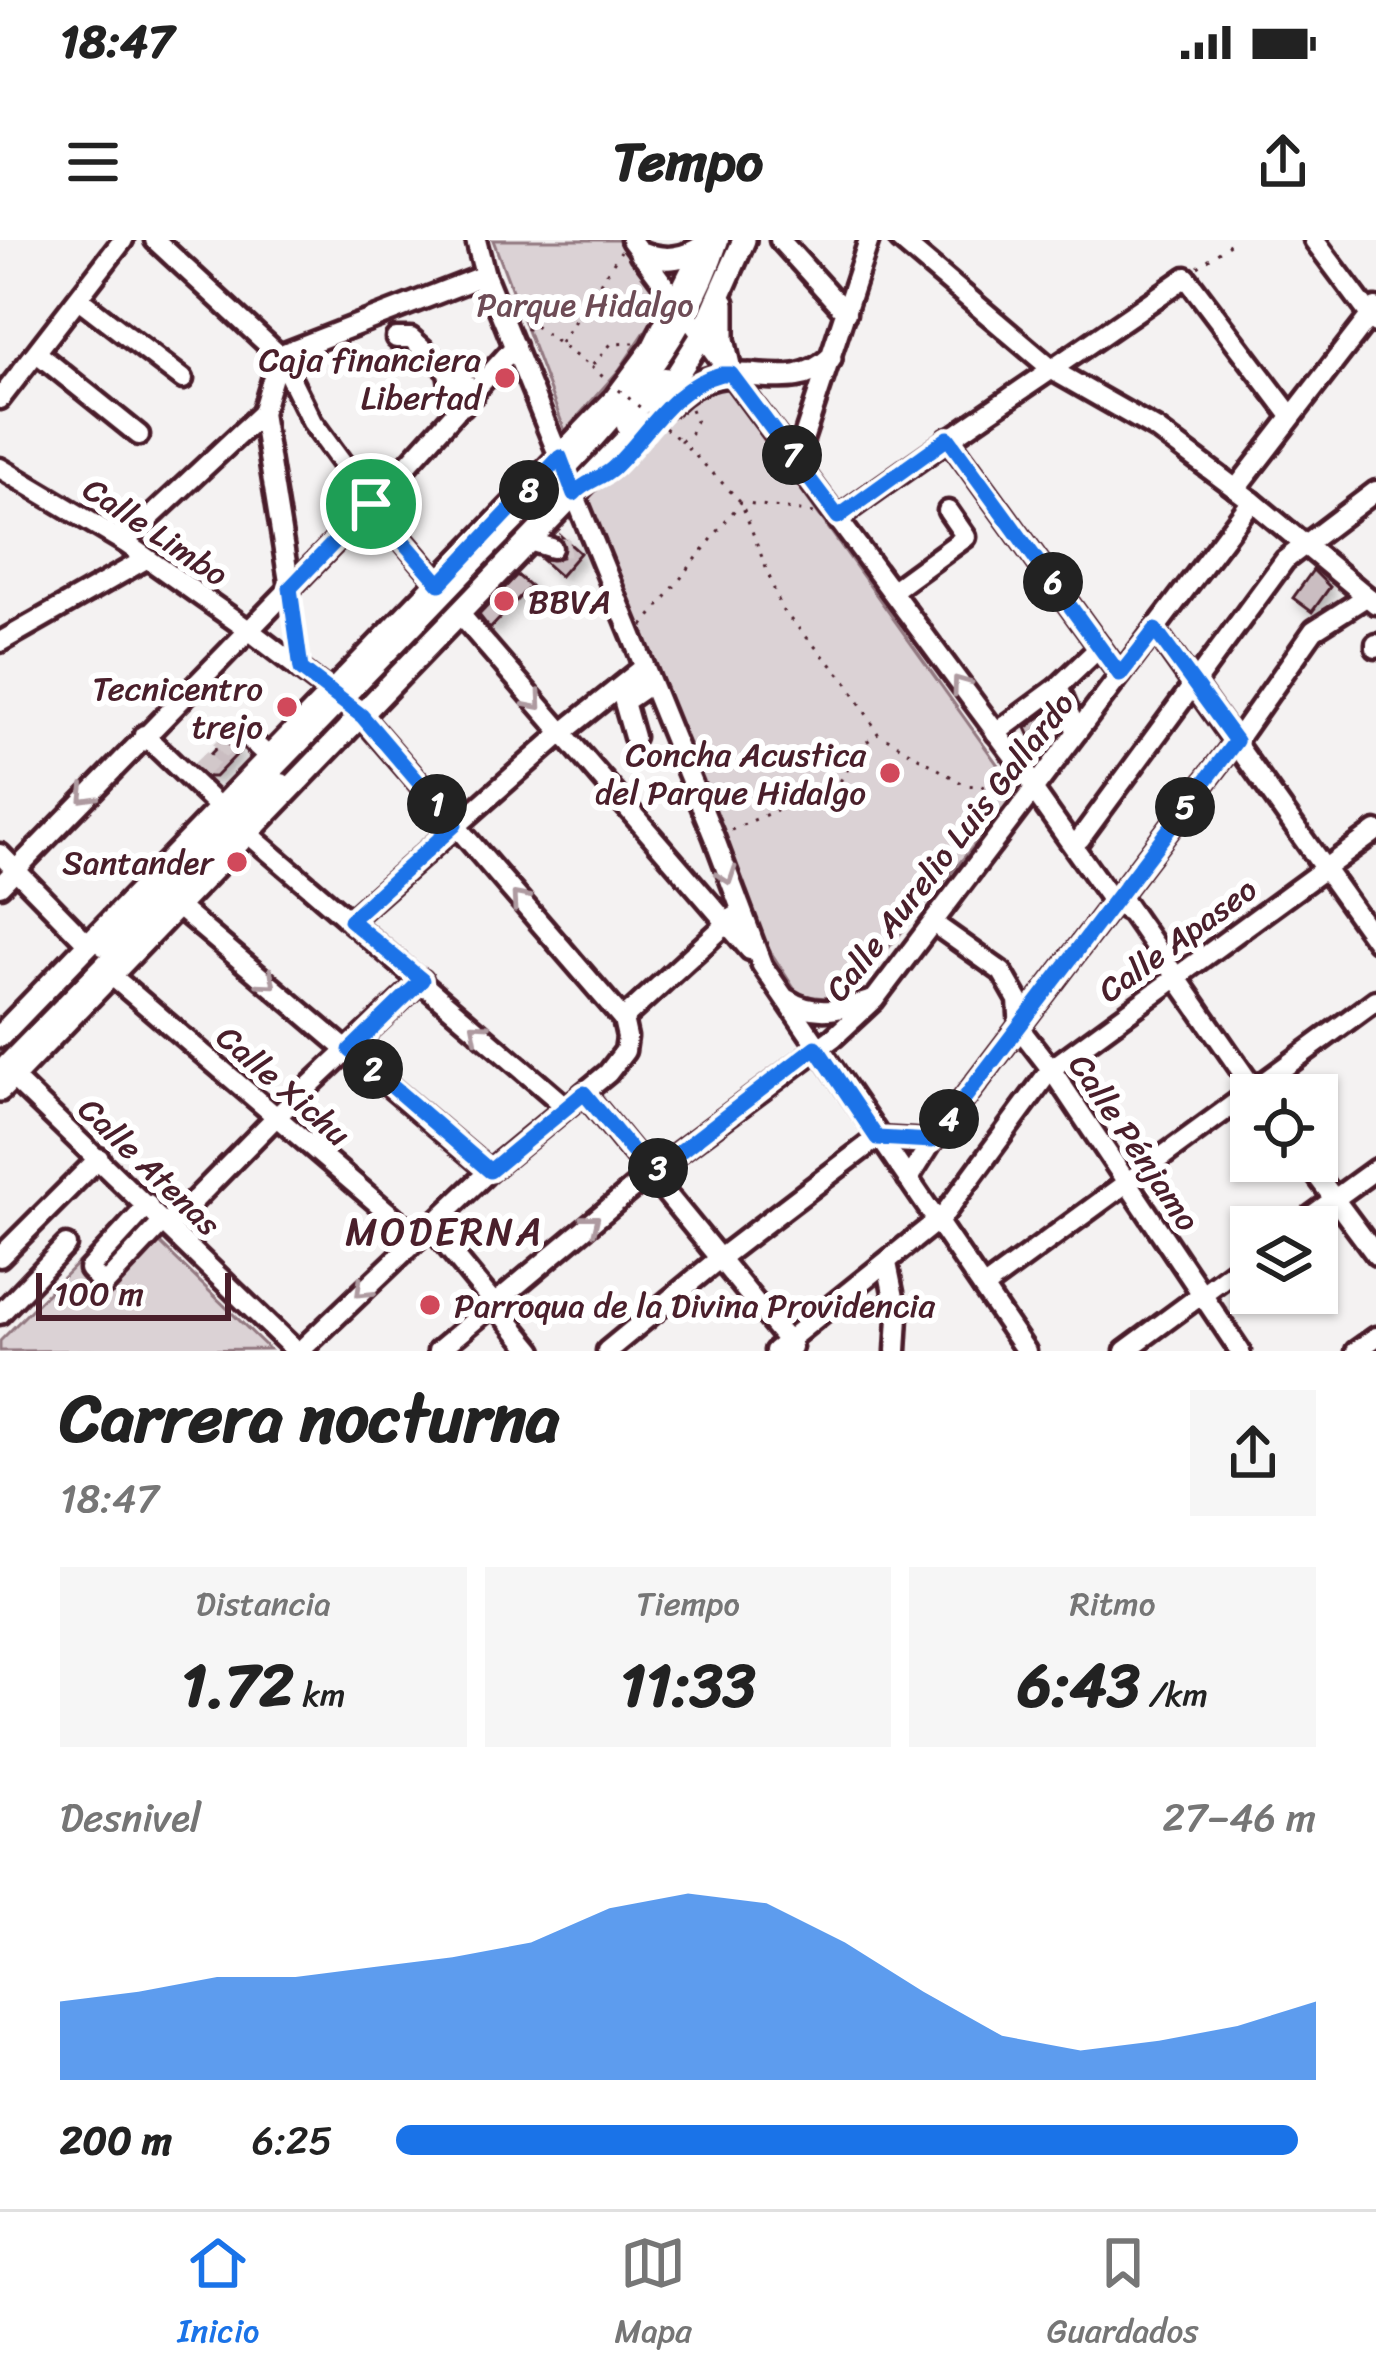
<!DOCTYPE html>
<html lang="es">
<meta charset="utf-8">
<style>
:root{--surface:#fff;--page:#f6f6f6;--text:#222;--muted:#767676;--line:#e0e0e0;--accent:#1a73e8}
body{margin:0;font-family:Sriracha,sans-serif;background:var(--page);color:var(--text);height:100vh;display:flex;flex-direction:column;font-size:45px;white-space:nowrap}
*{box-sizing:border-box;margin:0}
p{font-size:39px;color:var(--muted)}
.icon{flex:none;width:66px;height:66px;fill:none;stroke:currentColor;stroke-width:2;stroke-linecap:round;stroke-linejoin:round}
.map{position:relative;height:1111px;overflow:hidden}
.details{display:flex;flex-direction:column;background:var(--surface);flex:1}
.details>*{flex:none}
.controls{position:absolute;left:1230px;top:834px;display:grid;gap:24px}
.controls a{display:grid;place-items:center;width:108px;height:108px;border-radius:0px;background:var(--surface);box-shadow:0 3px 9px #0004;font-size:60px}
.scale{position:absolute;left:36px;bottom:30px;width:195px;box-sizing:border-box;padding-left:12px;border:6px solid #4a1f2b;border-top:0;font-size:33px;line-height:42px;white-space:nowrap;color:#4a1f2b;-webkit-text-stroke:9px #fff;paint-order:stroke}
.pin{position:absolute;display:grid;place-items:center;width:102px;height:102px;color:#fff;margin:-51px;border:6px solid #fff;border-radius:50%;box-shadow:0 3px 12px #0007}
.km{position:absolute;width:60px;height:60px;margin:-30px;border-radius:50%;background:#222;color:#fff;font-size:33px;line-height:60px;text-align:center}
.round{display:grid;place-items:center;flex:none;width:126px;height:126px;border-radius:0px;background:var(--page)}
.summary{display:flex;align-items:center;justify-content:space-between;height:204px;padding:0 60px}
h1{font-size:66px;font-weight:700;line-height:90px}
.metrics{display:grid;grid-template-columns:repeat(3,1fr);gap:18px;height:204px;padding:12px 60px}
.metrics div{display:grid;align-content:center;border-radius:0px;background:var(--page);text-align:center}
.metrics b{font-size:60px;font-weight:700}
.metrics small{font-size:33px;font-weight:400}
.metrics p{font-size:33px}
.chart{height:336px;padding:24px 60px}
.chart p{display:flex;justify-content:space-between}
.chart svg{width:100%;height:216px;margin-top:12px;fill:var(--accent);opacity:.7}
ul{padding:0 60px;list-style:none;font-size:39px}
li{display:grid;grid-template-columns:192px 144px 1fr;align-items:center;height:90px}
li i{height:30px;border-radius:15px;background:var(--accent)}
.status{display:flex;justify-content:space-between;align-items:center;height:84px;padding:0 60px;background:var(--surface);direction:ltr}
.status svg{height:33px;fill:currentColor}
header{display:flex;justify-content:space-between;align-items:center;height:156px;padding:0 60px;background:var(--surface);font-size:54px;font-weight:700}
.tabs{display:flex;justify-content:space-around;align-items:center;height:168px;border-top:3px solid var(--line);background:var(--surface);font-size:33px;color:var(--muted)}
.tabs a{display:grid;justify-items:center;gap:6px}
.tabs .active{color:var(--accent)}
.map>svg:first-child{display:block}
.green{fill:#dbd2d5;stroke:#927880;stroke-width:3}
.building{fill:#cabdc1;stroke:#4a1f2b;stroke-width:3;filter:url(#shadow)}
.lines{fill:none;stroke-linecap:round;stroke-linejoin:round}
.minor-tunnel{stroke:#d2c8ca;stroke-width:18;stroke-dasharray:18 9;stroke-linecap:butt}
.minor-casing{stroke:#4a1f2b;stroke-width:27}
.major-casing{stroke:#4a1f2b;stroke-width:30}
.path{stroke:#4a1f2b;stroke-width:3;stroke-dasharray:3 9;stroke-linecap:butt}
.minor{stroke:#fff;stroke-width:18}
.major{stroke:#fff;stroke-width:21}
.path-bridge{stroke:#4a1f2b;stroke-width:3;stroke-dasharray:3 9;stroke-linecap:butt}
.oneway{stroke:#ae9aa0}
.route-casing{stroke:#fff;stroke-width:24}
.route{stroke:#1a73e8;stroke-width:15}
.poi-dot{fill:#d1495b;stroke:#fff;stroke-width:4.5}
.labels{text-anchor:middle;stroke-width:12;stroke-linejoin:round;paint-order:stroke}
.park-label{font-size:33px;fill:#6e4c56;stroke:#fff}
.poi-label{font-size:33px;fill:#4a1f2b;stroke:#fff;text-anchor:end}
.street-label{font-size:33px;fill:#4a1f2b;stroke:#fff}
.quarter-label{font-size:39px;letter-spacing:3px;fill:#4a1f2b;stroke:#fff}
</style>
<div class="status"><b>18:47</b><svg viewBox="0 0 49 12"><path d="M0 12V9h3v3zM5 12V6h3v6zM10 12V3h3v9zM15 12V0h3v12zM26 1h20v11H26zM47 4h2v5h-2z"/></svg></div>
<header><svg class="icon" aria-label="menu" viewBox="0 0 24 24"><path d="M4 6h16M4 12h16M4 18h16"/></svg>Tempo<svg class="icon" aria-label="share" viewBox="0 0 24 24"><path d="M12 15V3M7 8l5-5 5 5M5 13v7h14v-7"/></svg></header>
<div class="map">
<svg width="1376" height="1111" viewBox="0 0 1376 1111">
<defs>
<filter id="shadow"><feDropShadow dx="5.5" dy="5.5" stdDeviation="6" flood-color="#0004"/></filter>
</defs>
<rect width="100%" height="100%" fill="#f4f2f2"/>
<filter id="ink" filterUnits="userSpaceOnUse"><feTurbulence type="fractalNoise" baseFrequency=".00833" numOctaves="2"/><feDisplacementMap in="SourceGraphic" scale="24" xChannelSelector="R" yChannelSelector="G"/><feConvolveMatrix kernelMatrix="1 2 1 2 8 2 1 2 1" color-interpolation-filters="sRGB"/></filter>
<g filter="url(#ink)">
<!-- green -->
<g class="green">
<polygon points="493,0 620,0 667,59 619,130 565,191"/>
<path d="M 724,142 L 1018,553 L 860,742 C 838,760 824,761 797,753 L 752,683 L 584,257 L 637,217 L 682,162 Z"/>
<polygon points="128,972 269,1109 0,1111 0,1101"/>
</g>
<!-- building -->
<g class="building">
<polygon points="562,297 580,313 560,336 542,320 562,317 565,306"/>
<polygon points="1313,330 1330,347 1312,372 1293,358"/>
<polygon points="517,335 530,346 490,389 479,375"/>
<polygon points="1052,468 1057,479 1043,493 1046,499 1037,511 1026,488"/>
<polygon points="224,500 230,507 241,510 215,537 208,537 200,530 201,524"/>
</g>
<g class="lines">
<!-- minor-tunnel -->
<g class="minor-tunnel">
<polyline points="552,308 574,307"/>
<polyline points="200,530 236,495"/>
</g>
<!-- minor casing -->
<g class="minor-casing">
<g id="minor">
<polyline points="155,0 279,115 312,182 372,264 440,344"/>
<polyline points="476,0 485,35 714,597 762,725 1026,1111"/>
<polyline points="631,0 1030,538 1034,551 1112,661 1127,670"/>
<polyline points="780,0 846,73"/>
<polyline points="900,0 1054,131 1156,189 1252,261 1376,364"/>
<polyline points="1314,0 1376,83"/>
<polyline points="80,60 183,139"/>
<polyline points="396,98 411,98 448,131"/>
<polyline points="37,113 139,195"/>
<polyline points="279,115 485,35"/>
<polyline points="0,159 123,0"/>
<polyline points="463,166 450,145 448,131 460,137 474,154"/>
<polyline points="262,173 290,348"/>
<polyline points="626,186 665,137"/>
<polyline points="948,198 1120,435"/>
<polyline points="796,221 869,0"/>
<polyline points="0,228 124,302 250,391 361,476 623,779 627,797 625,811 608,833 489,931 300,1111"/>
<polyline points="1236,249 1376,68"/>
<path d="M 839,277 C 953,194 1071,118 1186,37 L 1291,176"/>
<polyline points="529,301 552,308"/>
<polyline points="124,302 262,173 278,120"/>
<polyline points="892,351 966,297 948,271"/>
<polyline points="459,373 750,710"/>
<polyline points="1155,390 1376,701"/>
<polyline points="0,402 146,319"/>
<polyline points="1376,404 1376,408"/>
<polyline points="1058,447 1077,492"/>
<polyline points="996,493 1058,447 1100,407"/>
<polyline points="144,495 239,586 566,867"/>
<polyline points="236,495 244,494 268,516"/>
<polyline points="634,497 624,462 650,444"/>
<polyline points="1080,599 1285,320 1376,251"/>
<polyline points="0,614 89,705"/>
<polyline points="0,646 372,264 515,106"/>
<polyline points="1124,662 1258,855"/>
<polyline points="178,667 489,931"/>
<polyline points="350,680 562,493 643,428"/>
<polyline points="933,683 1002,732 1018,760 1020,789 1051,829 1240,1111"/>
<path d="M 103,706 C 223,581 346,457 466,331 C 560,232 676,135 719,0"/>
<polyline points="112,736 418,998"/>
<path d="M 787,759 C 814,777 840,770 869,761"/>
<polyline points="623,779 734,677"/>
<polyline points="0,831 282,543"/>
<polyline points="6,831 296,1111"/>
<polyline points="584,853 792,1107"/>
<polyline points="1306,921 1376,1015"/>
<polyline points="908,939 932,901 1236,501 1314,390 1366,357"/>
<polyline points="148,965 89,1029 104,1045 164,981"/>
<polyline points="169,986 275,878 422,740"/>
<polyline points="431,987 533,1111"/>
<polyline points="1296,987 1376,929"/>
<polyline points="0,1017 99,918"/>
<polyline points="887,1023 898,1077 896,1111"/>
<polyline points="983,1048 1376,760"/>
<polyline points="0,1074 66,1005"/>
<polyline points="438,1111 651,933 834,797 874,760 1252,261"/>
<polyline points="607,1111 720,1018 877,898 932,901"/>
<polyline points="775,1111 943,976 1051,829 1376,591"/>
<polyline points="1125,1111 1251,1018"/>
<polyline points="1356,1111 1376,1097"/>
</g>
</g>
<!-- major casing -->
<g class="major-casing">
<g id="major">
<path d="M 641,13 C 664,22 684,20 705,5"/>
<polyline points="723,63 723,99 731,134"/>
<path d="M 670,164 C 729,104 783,163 830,119"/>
<polyline points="0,796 615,159 653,108 707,0"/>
<polyline points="0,850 654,171 701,97 744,0"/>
</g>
</g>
<!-- path -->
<g class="path">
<polyline points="1198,27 1235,0"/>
<polyline points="526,90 529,85 535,86 591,127 611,104 634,103"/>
<polyline points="560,103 621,11"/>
<polyline points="691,169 696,181 691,193 681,201 741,262 782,370 846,441 878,493"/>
<polyline points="292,367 298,405"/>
<polyline points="643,386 741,262 813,273"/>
<polyline points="731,590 839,543 864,504 878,493 965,545 1014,549"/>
</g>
<!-- minor -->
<use href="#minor" class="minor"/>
<!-- major -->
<use href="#major" class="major"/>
<!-- path-bridge -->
<polyline class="path-bridge" points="591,127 681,201"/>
</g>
<!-- one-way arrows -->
<defs><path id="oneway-chevron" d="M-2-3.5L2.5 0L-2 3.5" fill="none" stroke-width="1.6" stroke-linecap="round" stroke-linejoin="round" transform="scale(3)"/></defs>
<g class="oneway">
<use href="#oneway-chevron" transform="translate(960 444) rotate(-126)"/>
<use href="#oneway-chevron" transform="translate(535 462) rotate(49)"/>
<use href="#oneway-chevron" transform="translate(86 555) rotate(134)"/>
<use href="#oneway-chevron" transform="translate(727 636) rotate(71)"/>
<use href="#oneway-chevron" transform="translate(519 659) rotate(-131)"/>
<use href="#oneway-chevron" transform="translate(268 741) rotate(40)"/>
<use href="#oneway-chevron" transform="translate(478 790) rotate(-139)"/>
<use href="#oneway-chevron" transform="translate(592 982) rotate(-39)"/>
<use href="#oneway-chevron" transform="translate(363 1050) rotate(136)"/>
</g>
</g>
<g class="lines" filter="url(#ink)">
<!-- route casing -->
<g class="route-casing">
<path id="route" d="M 721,134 L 731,134 L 838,277 L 948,198 L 1120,435 L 1155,390 L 1236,501 L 932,901 L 877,898 L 816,807 L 651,934 L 584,853 L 490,931 L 350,810 L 422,740 L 350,680 L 455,585 L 362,476 L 301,429 L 290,348 L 371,264 L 440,344 L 560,217 L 574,254 C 584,242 601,239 613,228 C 649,194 671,147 721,134 Z"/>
</g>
<!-- route -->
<use href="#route" class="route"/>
</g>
<!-- markers -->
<g class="poi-dot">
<circle cx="505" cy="138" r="12"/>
<circle cx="504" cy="361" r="12"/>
<circle cx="287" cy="467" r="12"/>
<circle cx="890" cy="533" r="12"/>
<circle cx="237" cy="622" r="12"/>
<circle cx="430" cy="1065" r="12"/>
</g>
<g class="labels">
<!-- park labels -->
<g class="park-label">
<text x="585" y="76">Parque Hidalgo</text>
</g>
<!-- poi labels -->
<g class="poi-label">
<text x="481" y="131">Caja financiera<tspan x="481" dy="38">Libertad</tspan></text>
<text x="528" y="373" text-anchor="start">BBVA</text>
<text x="263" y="460">Tecnicentro<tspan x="263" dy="38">trejo</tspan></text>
<text x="866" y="526">Concha Acustica<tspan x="866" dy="38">del Parque Hidalgo</tspan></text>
<text x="213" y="634">Santander</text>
<text x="454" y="1077" text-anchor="start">Parroqua de la Divina Providencia</text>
</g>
<!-- street labels -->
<g class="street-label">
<text transform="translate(156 291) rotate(34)" y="12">Calle Limbo</text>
<text transform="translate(949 606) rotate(-52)" y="12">Calle Aurelio Luis Gallardo</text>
<text transform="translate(1177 699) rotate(-36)" y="12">Calle Apaseo</text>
<text transform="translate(284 845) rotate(41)" y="12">Calle Xichu</text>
<text transform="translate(1135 902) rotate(56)" y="12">Calle Pénjamo</text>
<text transform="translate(150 926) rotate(44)" y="12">Calle Atenas</text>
</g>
<!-- quarter labels -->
<g class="quarter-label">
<text x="445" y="1005">MODERNA</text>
</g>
</g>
</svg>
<div class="controls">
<a><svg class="icon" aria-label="locate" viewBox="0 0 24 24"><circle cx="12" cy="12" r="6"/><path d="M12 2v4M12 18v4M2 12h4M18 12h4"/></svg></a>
<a><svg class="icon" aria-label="layers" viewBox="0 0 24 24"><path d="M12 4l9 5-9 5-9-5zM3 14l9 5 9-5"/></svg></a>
</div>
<div class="scale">100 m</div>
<div class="pin" style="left:371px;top:264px;background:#1e9e55"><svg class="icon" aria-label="arrive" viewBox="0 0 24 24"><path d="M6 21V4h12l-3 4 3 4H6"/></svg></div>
<b class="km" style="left:437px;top:564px">1</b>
<b class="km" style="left:373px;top:829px">2</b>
<b class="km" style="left:658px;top:928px">3</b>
<b class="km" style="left:949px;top:879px">4</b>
<b class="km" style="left:1185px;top:567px">5</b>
<b class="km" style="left:1053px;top:342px">6</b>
<b class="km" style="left:792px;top:215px">7</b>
<b class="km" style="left:529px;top:250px">8</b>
</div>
<section class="details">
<div class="summary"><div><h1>Carrera nocturna</h1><p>18:47</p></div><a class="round"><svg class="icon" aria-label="share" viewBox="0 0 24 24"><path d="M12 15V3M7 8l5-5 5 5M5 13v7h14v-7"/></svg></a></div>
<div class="metrics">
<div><p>Distancia</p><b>1.72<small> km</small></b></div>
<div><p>Tiempo</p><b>11:33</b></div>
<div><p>Ritmo</p><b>6:43<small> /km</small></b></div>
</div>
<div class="chart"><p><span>Desnivel</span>27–46 m</p>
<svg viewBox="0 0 160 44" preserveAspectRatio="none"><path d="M0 44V28L10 26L20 23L30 23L40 21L50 19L60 16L70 9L80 6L90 8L100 16L110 26L120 35L130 38L140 36L150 33L160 28V44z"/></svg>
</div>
<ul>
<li><b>200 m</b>6:25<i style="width:98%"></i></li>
</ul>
</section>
<nav class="tabs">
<a class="active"><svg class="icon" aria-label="home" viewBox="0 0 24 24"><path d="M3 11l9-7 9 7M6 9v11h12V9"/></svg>Inicio</a>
<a><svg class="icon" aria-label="map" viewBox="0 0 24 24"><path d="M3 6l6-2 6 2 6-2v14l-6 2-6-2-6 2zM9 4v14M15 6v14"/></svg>Mapa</a>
<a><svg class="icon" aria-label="saved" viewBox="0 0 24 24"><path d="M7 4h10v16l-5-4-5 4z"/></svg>Guardados</a>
</nav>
